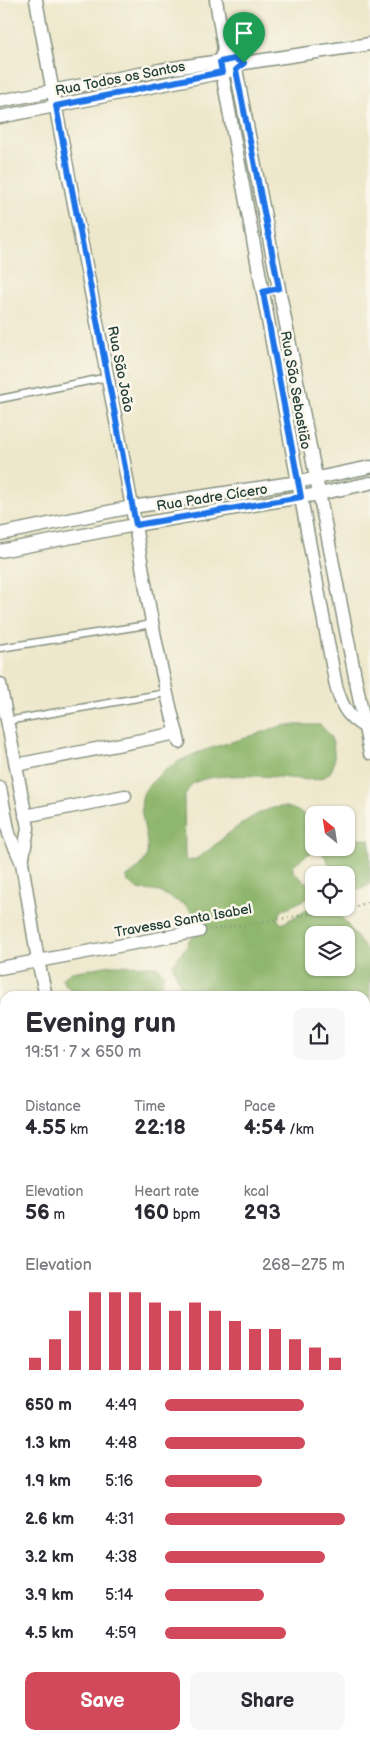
<!DOCTYPE html>
<meta charset="utf-8">
<style>
:root{--surface:#fff;--page:#f7f7f7;--text:#2b2b33;--muted:#7c7c81;--accent:#d1495b}
body{margin:0;font-family:"Balsamiq Sans",sans-serif;background:var(--page);color:var(--text);height:100vh;display:flex;flex-direction:column;font-size:19px;white-space:nowrap}
*{box-sizing:border-box;margin:0}
p{font-size:16px;color:var(--muted)}
.icon{flex:none;width:28px;height:28px;fill:none;stroke:currentColor;stroke-width:2;stroke-linecap:round;stroke-linejoin:round}
.map{position:relative;flex:1;overflow:hidden}
.panel{position:absolute;left:0px;top:991px;width:370px;height:749px;display:flex;flex-direction:column;background:var(--surface);border-radius:15px 15px 0 0;box-shadow:0 1px 4px #0004}
.panel>*{flex:none}
.needle{width:32px;rotate:330deg}
.controls{position:absolute;left:305px;top:806px;display:grid;gap:10px}
.controls a{display:grid;place-items:center;width:50px;height:50px;border-radius:10px;background:var(--surface);box-shadow:0 1px 4px #0004;font-size:25px}
.pin{position:absolute;display:grid;place-items:center;width:42px;height:42px;color:#fff;margin:-51px -21px;border-radius:50% 50% 50% 0;rotate:-45deg;box-shadow:0 0 5px #0007}
.pin .icon{rotate:45deg}
.round{display:grid;place-items:center;flex:none;width:52px;height:52px;border-radius:10px;background:var(--page)}
.summary{display:flex;align-items:center;justify-content:space-between;height:85px;padding:0 25px}
h1{font-size:28px;font-weight:700;line-height:38px}
.stats{display:grid;grid-template-columns:repeat(3,1fr);gap:8px;height:85px;padding:5px 25px}
.stats div{display:grid;align-content:center}
.stats b{font-size:21px;font-weight:700}
.stats small{font-size:14px;font-weight:400}
.stats p{font-size:14px}
.chart{height:140px;padding:10px 25px}
.chart p{display:flex;justify-content:space-between}
.chart svg{width:100%;height:90px;margin-top:5px;stroke:var(--accent);stroke-width:6}
.cta{display:flex;gap:10px;margin-top:auto;padding:10px 25px}
.cta a{flex:1;height:58px;border-radius:10px;background:var(--accent);color:#fff;font-size:20px;font-weight:700;line-height:58px;text-align:center}
.cta a+a{background:var(--page);color:var(--text)}
ul{padding:0 25px;list-style:none;font-size:16px}
li{display:grid;grid-template-columns:80px 60px 1fr;align-items:center;height:38px}
li i{height:12px;border-radius:6px;background:var(--accent)}
.map>svg:first-child{display:block}
.forest{fill:#8eb66c;stroke:#567a50;fill-rule:evenodd}
.lines{fill:none;stroke-linecap:round;stroke-linejoin:round}
.lane-casing{stroke:#869280;stroke-width:9}
.street-casing{stroke:#869280;stroke-width:15}
.path{stroke:#869280;stroke-width:2.5;stroke-dasharray:1 4;stroke-linecap:butt}
.lane{stroke:#fff;stroke-width:6}
.street{stroke:#fff;stroke-width:12}
.route-casing{stroke:#fff;stroke-width:10}
.route{stroke:#1a73e8;stroke-width:6}
.labels{text-anchor:middle;stroke-width:5;stroke-linejoin:round;paint-order:stroke}
.street-label{font-size:14px;fill:#1f3d34;stroke:#fbf7ec}
</style>
<div class="map">
<svg width="370" height="1739" viewBox="0 0 370 1739">
<rect width="100%" height="100%" fill="#fbf7ec"/>
<filter id="ink" filterUnits="userSpaceOnUse"><feTurbulence type="fractalNoise" baseFrequency=".02" numOctaves="2"/><feDisplacementMap in="SourceGraphic" scale="10" xChannelSelector="R" yChannelSelector="G"/><feConvolveMatrix kernelMatrix="1 2 1 2 8 2 1 2 1" color-interpolation-filters="sRGB"/></filter>
<filter id="wash" filterUnits="userSpaceOnUse"><feTurbulence type="fractalNoise" baseFrequency=".0096" numOctaves="4" result="noise"/><feDisplacementMap in="SourceGraphic" scale="20" xChannelSelector="R" yChannelSelector="G"/><feGaussianBlur stdDeviation="1.12" result="paint"/><feColorMatrix in="noise" values="0 0 0 0 0 0 0 0 0 0 0 0 0 0 0 0 0 1.4 0 .05"/><feComposite in="paint" operator="in"/></filter>
<g filter="url(#wash)">
<rect width="100%" height="100%" fill="#ede7cb"/>
<!-- forest -->
<g class="forest">
<path d="M 290,725 L 320,725 C 331,735 334,740 334,755 C 335,763 333,773 324,777 C 315,782 299,779 290,778 C 268,776 212,772 194,783 C 189,786 186,793 184,799 L 185,856 L 187,861 C 199,860 207,851 216,844 C 231,831 258,809 279,807 C 291,805 304,815 314,821 L 314,848 L 346,848 L 346,836 L 370,840 L 370,884 C 362,890 356,890 346,887 L 346,875 L 333,875 C 323,844 316,847 293,865 L 293,871 L 305,882 L 314,884 L 314,895 L 281,911 L 278,920 L 282,924 L 314,906 L 314,908 L 333,908 C 347,921 356,939 370,953 L 370,1170 L 365,1170 L 365,996 L 185,996 L 174,970 L 173,964 L 187,946 L 189,940 L 200,932 L 202,925 C 196,911 190,913 184,903 L 181,903 L 160,892 L 137,889 L 128,882 L 127,877 C 134,872 142,866 146,858 C 152,844 138,816 142,798 C 144,790 148,786 154,780 C 182,752 218,747 254,735 C 267,731 277,726 290,725 ZM 314,935 L 346,935 L 346,968 L 314,968 Z"/>
<polygon points="111,965 157,966 164,975 162,983 153,996 76,996 61,979 72,972"/>
<polygon points="0,1093 5,1095 5,1211 0,1210"/>
</g>
</g>
<g filter="url(#ink)">
<g class="lines">
<!-- lane casing -->
<g class="lane-casing">
<g id="lane">
<polyline points="0,399 108,377"/>
<polyline points="0,648 153,624"/>
<polyline points="7,721 166,693"/>
<polyline points="365,1324 370,1324"/>
<polyline points="0,1344 5,1340"/>
<polyline points="0,1513 5,1520"/>
</g>
</g>
<!-- street casing -->
<g class="street-casing">
<g id="street">
<path d="M 36,0 C 63,151 93,301 122,452 C 140,548 153,647 179,742"/>
<path d="M 216,0 L 224,49 L 220,62 L 336,686 C 342,706 346,716 365,727"/>
<polyline points="224,49 234,59 370,753"/>
<polyline points="0,101 160,70 234,59 244,63 370,44"/>
<polyline points="0,117 229,71"/>
<polyline points="0,534 132,507 298,482 370,467"/>
<polyline points="0,551 135,525 319,494 370,483"/>
<polyline points="0,684 28,828 22,863"/>
<polyline points="16,765 177,733"/>
<polyline points="0,788 9,834 22,863 38,961 46,996"/>
<polyline points="25,816 125,796"/>
<polyline points="0,968 199,931"/>
</g>
</g>
<!-- path -->
<g class="path">
<polyline points="209,930 356,907 370,901"/>
<polyline points="365,1280 370,1280"/>
<polyline points="365,1302 370,1302"/>
<polyline points="365,1337 370,1338"/>
<polyline points="0,1467 5,1467"/>
</g>
<!-- lane -->
<use href="#lane" class="lane"/>
<!-- street -->
<use href="#street" class="street"/>
</g>
</g>
<g class="lines" filter="url(#ink)">
<!-- route casing -->
<g class="route-casing">
<polygon id="route" points="234,59 244,63 236,70 279,288 263,292 301,497 136,525 56,106 222,72 220,62"/>
</g>
<!-- route -->
<use href="#route" class="route"/>
</g>
<g class="labels">
<!-- street labels -->
<g class="street-label">
<text transform="translate(120 78) rotate(-11)" y="5">Rua Todos os Santos</text>
<text transform="translate(121 369) rotate(79)" y="5">Rua São João</text>
<text transform="translate(296 390) rotate(80)" y="5">Rua São Sebastião</text>
<text transform="translate(212 497) rotate(-9)" y="5">Rua Padre Cícero</text>
<text transform="translate(183 920) rotate(-10)" y="5">Travessa Santa Isabel</text>
</g>
</g>
</svg>
<div class="controls">
<a><svg class="needle" viewBox="-14 -14 28 28"><path d="M0-13l5 13h-10z" fill="#e53935"/><path d="M0 13l5-13h-10z" fill="#7c7c81"/></svg></a>
<a><svg class="icon" aria-label="locate" viewBox="0 0 24 24"><circle cx="12" cy="12" r="6"/><path d="M12 2v4M12 18v4M2 12h4M18 12h4"/></svg></a>
<a><svg class="icon" aria-label="layers" viewBox="0 0 24 24"><path d="M12 4l9 5-9 5-9-5zM3 14l9 5 9-5"/></svg></a>
</div>
<div class="pin" style="left:244px;top:63px;background:#1e9e55"><svg class="icon" aria-label="arrive" viewBox="0 0 24 24"><path d="M6 21V4h12l-3 4 3 4H6"/></svg></div>
<section class="panel">
<div class="summary"><div><h1>Evening run</h1><p>19:51 · 7 × 650 m</p></div><a class="round"><svg class="icon" aria-label="share" viewBox="0 0 24 24"><path d="M12 15V3M7 8l5-5 5 5M5 13v7h14v-7"/></svg></a></div>
<div class="stats">
<div><p>Distance</p><b>4.55<small> km</small></b></div>
<div><p>Time</p><b>22:18</b></div>
<div><p>Pace</p><b>4:54<small> /km</small></b></div>
</div>
<div class="stats">
<div><p>Elevation</p><b>56<small> m</small></b></div>
<div><p>Heart rate</p><b>160<small> bpm</small></b></div>
<div><p>kcal</p><b>293</b></div>
</div>
<div class="chart"><p><span>Elevation</span>268–275 m</p>
<svg viewBox="0 0 160 44" preserveAspectRatio="none"><path d="M5 44V38M15 44V29M25 44V15M35 44V6M45 44V6M55 44V6M65 44V11M75 44V15M85 44V11M95 44V15M105 44V20M115 44V24M125 44V24M135 44V29M145 44V33M155 44V38"/></svg>
</div>
<ul>
<li><b>650 m</b>4:49<i style="width:77%"></i></li>
<li><b>1.3 km</b>4:48<i style="width:78%"></i></li>
<li><b>1.9 km</b>5:16<i style="width:54%"></i></li>
<li><b>2.6 km</b>4:31<i style="width:100%"></i></li>
<li><b>3.2 km</b>4:38<i style="width:89%"></i></li>
<li><b>3.9 km</b>5:14<i style="width:55%"></i></li>
<li><b>4.5 km</b>4:59<i style="width:67%"></i></li>
</ul>
<div class="cta"><a>Save</a><a>Share</a></div>
</section>
</div>
